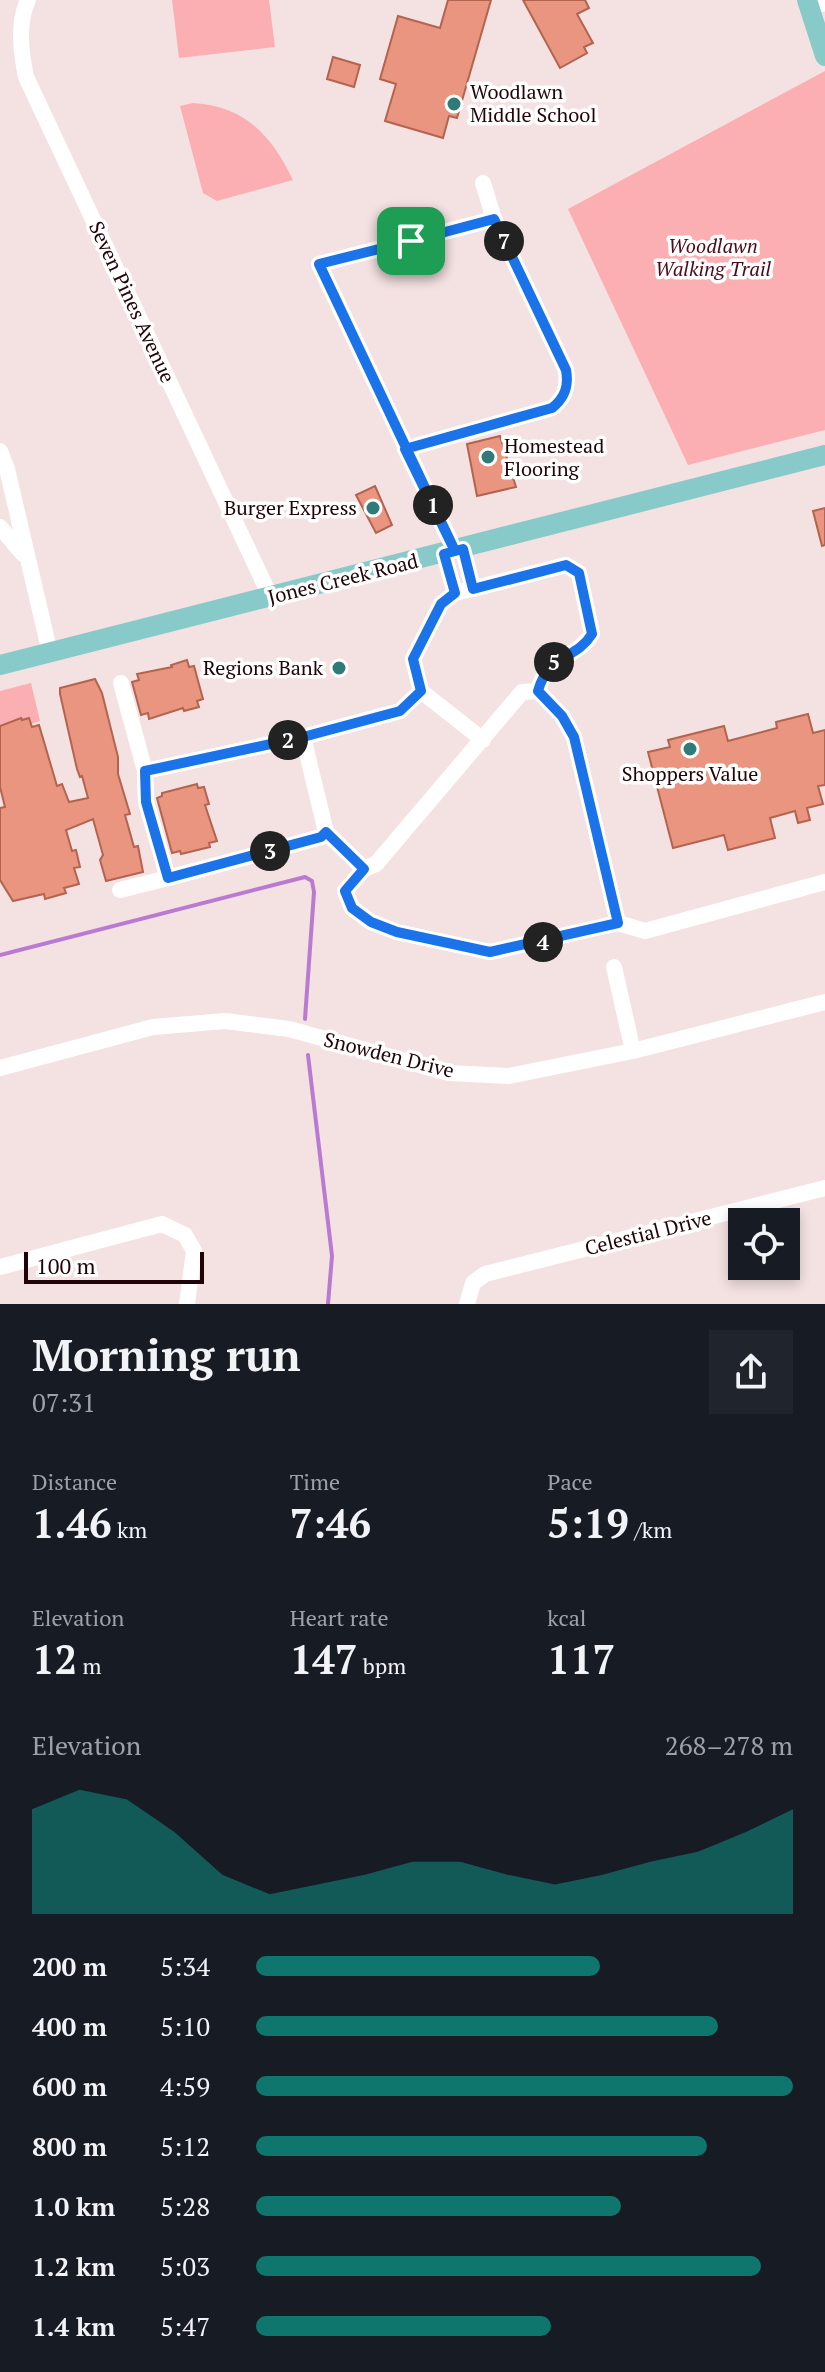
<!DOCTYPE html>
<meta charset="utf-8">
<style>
:root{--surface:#171b24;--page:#20242c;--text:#f1f3f6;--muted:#9ea1a6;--accent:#0f766e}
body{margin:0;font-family:"PT Serif",serif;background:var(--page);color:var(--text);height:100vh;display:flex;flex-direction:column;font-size:30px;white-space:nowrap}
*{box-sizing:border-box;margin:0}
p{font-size:26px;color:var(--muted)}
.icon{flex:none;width:44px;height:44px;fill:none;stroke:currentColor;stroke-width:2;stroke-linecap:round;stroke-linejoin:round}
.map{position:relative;height:1304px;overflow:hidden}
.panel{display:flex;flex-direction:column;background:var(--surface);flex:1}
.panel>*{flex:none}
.tools{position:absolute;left:728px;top:1208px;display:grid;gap:16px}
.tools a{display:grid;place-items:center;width:72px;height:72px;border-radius:0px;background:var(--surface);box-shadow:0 4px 12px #0003;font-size:40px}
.scale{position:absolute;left:24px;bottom:20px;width:180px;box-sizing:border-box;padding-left:8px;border:4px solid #210407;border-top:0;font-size:22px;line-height:28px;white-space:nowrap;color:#210407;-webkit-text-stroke:6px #fff;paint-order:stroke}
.pin{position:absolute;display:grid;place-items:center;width:68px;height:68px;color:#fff;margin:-34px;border-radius:16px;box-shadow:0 4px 12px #0006}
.km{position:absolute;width:40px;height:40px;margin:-20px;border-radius:50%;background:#222;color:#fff;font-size:22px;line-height:40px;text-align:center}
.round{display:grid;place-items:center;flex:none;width:84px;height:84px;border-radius:0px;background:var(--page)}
.overview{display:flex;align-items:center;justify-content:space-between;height:136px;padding:0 32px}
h1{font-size:44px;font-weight:600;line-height:60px}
.stats{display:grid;grid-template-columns:repeat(3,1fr);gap:12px;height:136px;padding:8px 32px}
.stats div{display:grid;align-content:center}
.stats b{font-size:40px;font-weight:600}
.stats small{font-size:22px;font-weight:400}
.stats p{font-size:22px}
.chart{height:224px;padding:16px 32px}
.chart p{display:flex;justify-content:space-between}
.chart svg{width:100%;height:144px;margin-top:8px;fill:var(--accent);opacity:.7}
ul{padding:0 32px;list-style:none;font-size:26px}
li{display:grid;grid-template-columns:128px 96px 1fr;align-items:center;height:60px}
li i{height:20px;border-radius:10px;background:var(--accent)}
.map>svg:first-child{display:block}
.green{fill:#fbafb3}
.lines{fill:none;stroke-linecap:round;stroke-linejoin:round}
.stream{stroke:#b97bd2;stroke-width:4}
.building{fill:#e9957f;stroke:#b26450;stroke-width:2}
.minor{stroke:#fff;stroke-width:16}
.major{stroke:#88caca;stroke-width:20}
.route-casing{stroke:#fff;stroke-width:16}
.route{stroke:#1a73e8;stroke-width:10}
.poi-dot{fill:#307a7a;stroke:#fff;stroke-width:3}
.labels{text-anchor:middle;stroke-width:7;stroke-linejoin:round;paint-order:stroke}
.poi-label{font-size:20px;fill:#210407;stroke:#fff;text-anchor:start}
.park-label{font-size:20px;font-style:italic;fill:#510818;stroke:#fff}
.street-label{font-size:20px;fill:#210407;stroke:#fff}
</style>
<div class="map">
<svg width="825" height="1304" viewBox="0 0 825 1304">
<rect width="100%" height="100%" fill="#f4e1e1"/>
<!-- green -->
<g class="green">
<polygon points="172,0 269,0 275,47 179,58"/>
<polygon points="825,71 825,430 688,465 568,209"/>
<path d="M 193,103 C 245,106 271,135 293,180 L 217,201 L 203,193 L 180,106 Z"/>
<polygon points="31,683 40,721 31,724 21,718 0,726 0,691"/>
</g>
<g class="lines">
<!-- stream -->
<g class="stream">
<polyline points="0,955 305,877 312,881 314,892 305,1019"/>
<polyline points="308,1055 332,1256 328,1304"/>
</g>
</g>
<!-- building -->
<g class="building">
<polygon points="448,0 491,0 457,118 449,116 443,138 385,121 396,84 380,79 398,16 440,28"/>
<polygon points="523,0 585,0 589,8 577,14 593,43 584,47 587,53 560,68"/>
<polygon points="333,57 360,65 354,87 327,79"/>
<polygon points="500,436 516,487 477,496 467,444"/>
<polygon points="375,486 392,525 376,533 356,495"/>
<polygon points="825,508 825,545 822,546 813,511"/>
<polygon points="187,660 189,667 194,666 203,699 197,701 199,707 184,711 183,708 149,719 148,713 141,715 132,682 139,680 137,674 172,667 171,665"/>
<polygon points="95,679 102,693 118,757 118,774 130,814 125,815 134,847 138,846 143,872 106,881 100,860 103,855 93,819 66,830 72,851 76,850 80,867 74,868 79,884 64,888 66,893 45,899 44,894 13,901 0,880 0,808 5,807 0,787 0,726 21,718 22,720 29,718 32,727 39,725 57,786 62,784 69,802 88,798 82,776 80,777 77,769 60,694 60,688"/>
<polygon points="808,714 813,733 825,730 825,785 818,786 823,804 807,808 810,820 798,823 795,811 770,818 775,838 728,850 724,835 673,848 648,752 670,747 668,740 724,726 728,741 777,728 776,722"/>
<polygon points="197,784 198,788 204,787 209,804 205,805 217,841 209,843 210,847 181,854 180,851 172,853 157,798 162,796 162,793"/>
</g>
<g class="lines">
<!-- minor -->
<g class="minor">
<path d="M 28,0 C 17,24 21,52 26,77 L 271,598"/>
<polyline points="809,7 825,3"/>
<path d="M 405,449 L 552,408 C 565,398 568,386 566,370 L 494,219 L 483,183"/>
<polyline points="0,451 7,469 50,653"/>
<polyline points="0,527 23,554"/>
<polyline points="463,549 473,589"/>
<polyline points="455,551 319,264 494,219"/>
<polyline points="444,554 455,593"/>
<polyline points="121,683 145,771"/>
<polyline points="421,691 483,740"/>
<polyline points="326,832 364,869 345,891 352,908 371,922 397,932 490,952 618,923 645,931 825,882"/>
<polyline points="364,869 376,864 522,692 538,691 562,716 574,737 618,923"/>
<polyline points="168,878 321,837 326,832 303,737"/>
<path d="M 120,890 L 168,878 L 146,802 L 145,771 L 303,737 L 400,711 L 421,691 L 413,659 L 441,604 L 455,593 L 566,565 L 579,573 L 592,634 C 575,660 548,654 538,691"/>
<polyline points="614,967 633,1051"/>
<polyline points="0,1068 153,1027 225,1021 289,1029 449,1073 509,1076 633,1051 825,1002"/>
<polyline points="0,1267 162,1224 185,1235 194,1251 187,1304"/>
<polyline points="467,1304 473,1283 485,1274 825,1188"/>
</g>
<!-- major -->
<g class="major">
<polyline points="807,0 825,56"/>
<polyline points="0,665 825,455"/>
</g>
</g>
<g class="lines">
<!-- route casing -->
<g class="route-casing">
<path id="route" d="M 411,241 L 319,264 L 455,551 L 444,554 L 455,593 L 441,604 L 413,659 L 421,691 L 400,711 L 303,737 L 145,771 L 146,802 L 168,878 L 321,837 L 326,832 L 364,869 L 345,891 L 352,908 L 371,922 L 397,932 L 490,952 L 618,923 L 574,737 L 562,716 L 538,691 C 548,654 576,660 592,634 L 579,573 L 566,565 L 473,589 L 463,549 L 455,551 L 405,449 L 552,408 C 565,398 569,386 566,370 L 494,219 L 411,241"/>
</g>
<!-- route -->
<use href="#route" class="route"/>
</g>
<!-- markers -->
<g class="poi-dot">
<circle cx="454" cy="104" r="8"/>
<circle cx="488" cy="457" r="8"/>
<circle cx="373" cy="508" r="8"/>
<circle cx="339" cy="668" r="8"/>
<circle cx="690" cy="749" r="8"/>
</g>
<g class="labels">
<!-- poi labels -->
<g class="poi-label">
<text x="470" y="99">Woodlawn<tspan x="470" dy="23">Middle School</tspan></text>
<text x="504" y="453">Homestead<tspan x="504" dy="23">Flooring</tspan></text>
<text x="357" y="515" text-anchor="end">Burger Express</text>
<text x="323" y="675" text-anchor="end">Regions Bank</text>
<text x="690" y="781" text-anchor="middle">Shoppers Value</text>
</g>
<!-- park labels -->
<g class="park-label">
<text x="713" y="253">Woodlawn<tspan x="713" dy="23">Walking Trail</tspan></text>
</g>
<!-- street labels -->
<g class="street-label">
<text transform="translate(132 302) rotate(65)" y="7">Seven Pines Avenue</text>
<text transform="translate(343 579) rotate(-14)" y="7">Jones Creek Road</text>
<text transform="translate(389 1055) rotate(14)" y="7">Snowden Drive</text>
<text transform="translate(648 1233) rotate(-14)" y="7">Celestial Drive</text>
</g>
</g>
</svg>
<div class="tools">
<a><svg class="icon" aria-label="locate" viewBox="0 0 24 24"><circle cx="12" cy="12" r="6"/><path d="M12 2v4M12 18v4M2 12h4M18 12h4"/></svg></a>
</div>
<div class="scale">100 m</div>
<div class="pin" style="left:411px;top:241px;background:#1e9e55"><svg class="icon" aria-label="arrive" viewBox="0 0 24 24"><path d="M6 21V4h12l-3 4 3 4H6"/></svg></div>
<b class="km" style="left:433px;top:505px">1</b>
<b class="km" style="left:288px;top:740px">2</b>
<b class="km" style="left:270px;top:851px">3</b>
<b class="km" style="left:543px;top:942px">4</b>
<b class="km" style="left:554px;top:662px">5</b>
<b class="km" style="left:504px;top:241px">7</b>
</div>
<section class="panel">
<div class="overview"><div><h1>Morning run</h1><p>07:31</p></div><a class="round"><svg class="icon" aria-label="share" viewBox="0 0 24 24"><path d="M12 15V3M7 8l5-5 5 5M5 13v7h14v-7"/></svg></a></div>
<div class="stats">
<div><p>Distance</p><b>1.46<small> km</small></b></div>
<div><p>Time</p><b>7:46</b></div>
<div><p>Pace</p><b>5:19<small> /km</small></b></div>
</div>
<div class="stats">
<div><p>Elevation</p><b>12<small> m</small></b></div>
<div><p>Heart rate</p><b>147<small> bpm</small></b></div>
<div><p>kcal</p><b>117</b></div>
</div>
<div class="chart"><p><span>Elevation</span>268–278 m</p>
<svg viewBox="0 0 160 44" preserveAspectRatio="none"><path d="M0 44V12L10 6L20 9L30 19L40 32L50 38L60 35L70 32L80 28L90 28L100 32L110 35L120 32L130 28L140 25L150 19L160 12V44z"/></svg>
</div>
<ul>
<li><b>200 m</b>5:34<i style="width:64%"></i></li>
<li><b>400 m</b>5:10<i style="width:86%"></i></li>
<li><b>600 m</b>4:59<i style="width:100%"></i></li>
<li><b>800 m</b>5:12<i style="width:84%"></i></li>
<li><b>1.0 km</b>5:28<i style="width:68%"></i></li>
<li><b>1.2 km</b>5:03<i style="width:94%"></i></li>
<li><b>1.4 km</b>5:47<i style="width:55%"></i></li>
</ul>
</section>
